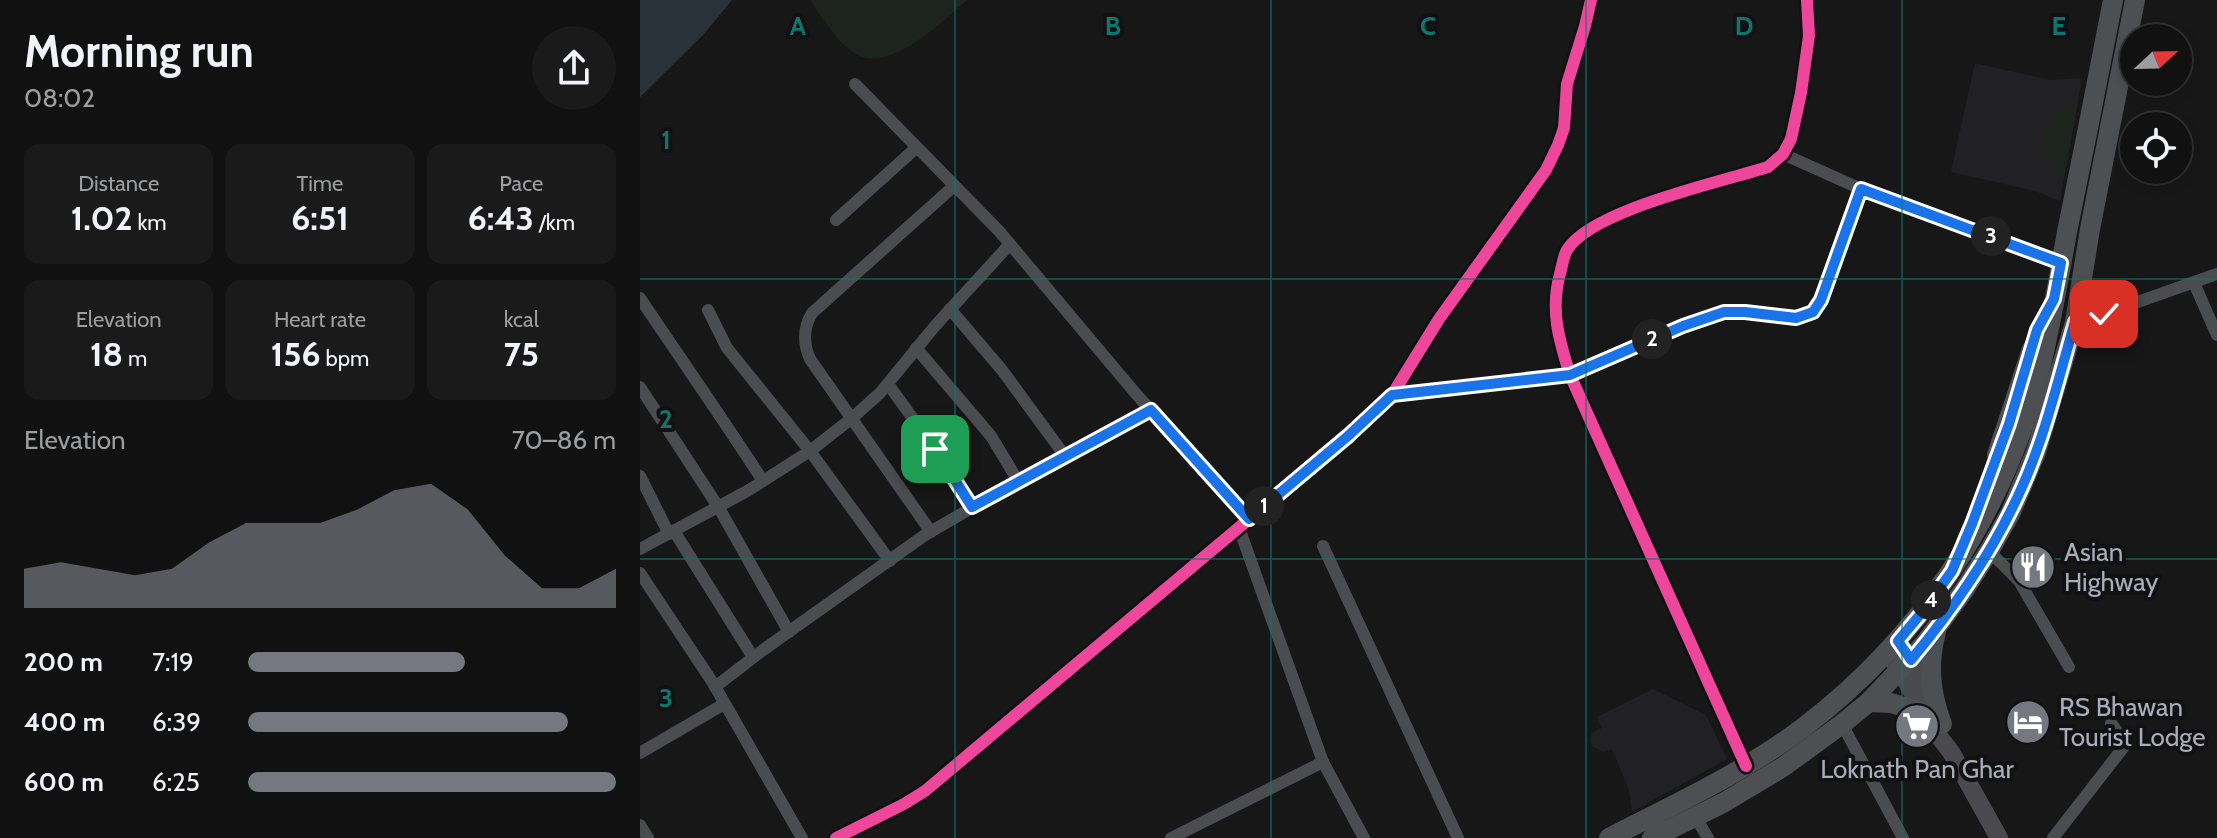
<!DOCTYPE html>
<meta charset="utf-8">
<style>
:root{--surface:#111;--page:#1a1a1a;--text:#f1f3f6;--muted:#9c9d9f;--line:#303131;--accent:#757880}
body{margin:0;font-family:Cabin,sans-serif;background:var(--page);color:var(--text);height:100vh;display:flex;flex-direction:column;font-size:30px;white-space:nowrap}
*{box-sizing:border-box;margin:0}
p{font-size:26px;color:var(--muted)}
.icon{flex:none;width:44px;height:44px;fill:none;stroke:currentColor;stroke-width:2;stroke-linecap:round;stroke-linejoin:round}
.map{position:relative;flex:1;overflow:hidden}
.panel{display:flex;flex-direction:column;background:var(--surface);width:640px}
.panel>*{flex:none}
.needle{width:52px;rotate:68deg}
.tools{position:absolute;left:1480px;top:24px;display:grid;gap:16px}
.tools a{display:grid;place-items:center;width:72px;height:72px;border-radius:50%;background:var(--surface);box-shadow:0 4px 12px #0003,0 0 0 2px var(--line);font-size:40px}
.pin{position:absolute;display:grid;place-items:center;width:68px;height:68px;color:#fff;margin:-34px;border-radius:16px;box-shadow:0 4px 12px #0006}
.km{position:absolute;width:40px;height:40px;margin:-20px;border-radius:50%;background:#222;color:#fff;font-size:22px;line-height:40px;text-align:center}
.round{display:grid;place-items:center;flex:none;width:84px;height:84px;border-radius:42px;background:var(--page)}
.summary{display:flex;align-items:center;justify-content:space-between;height:136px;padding:0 24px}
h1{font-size:44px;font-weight:700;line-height:60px}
.metrics{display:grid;grid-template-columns:repeat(3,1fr);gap:12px;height:136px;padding:8px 24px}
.metrics div{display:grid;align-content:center;border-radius:16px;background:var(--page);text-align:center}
.metrics b{font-size:34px;font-weight:700}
.metrics small{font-size:22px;font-weight:400}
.metrics p{font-size:22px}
.chart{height:224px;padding:16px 24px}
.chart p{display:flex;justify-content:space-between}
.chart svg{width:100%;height:144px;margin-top:8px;fill:var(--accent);opacity:.7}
ul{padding:0 24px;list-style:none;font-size:26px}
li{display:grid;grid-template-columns:128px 96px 1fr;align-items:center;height:60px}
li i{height:20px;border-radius:10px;background:var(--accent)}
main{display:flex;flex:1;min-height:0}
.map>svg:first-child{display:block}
.built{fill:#212123}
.green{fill:#1d241e}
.water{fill:#2a3239}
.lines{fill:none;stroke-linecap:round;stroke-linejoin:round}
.minor{stroke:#4b4c50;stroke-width:12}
.secondary{stroke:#4a4a4e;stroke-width:18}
.primary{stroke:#4d4f52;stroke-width:20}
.cycleway-casing{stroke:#111113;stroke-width:17}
.cycleway{stroke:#ed469a;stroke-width:12}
.route-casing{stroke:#fff;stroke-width:16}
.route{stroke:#1a73e8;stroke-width:10}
.grid{fill:none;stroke:#0f766e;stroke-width:2;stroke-opacity:0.55}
.labels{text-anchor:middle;stroke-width:8;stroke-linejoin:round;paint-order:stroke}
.poi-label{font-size:26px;fill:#a8adb8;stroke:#111113;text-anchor:start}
.grid-label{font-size:26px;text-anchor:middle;font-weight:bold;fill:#0f766e;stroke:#111113;stroke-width:8;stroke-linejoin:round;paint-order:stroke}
</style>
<main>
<section class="panel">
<div class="summary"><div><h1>Morning run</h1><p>08:02</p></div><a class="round"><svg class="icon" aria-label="share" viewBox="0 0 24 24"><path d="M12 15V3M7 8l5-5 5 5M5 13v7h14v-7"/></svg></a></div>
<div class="metrics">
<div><p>Distance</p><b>1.02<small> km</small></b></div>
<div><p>Time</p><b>6:51</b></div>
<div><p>Pace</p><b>6:43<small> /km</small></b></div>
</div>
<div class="metrics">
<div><p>Elevation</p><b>18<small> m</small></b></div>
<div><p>Heart rate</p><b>156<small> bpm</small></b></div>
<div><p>kcal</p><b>75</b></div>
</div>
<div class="chart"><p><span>Elevation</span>70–86 m</p>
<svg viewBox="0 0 160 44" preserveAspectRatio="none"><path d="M0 44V32L10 30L20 32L30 34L40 32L50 24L60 18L70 18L80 18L90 14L100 8L110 6L120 14L130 28L140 38L150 38L160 32V44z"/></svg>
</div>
<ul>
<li><b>200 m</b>7:19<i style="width:59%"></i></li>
<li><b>400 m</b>6:39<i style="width:87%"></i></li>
<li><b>600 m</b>6:25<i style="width:100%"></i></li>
</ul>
</section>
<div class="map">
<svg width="1577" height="838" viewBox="0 0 1577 838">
<rect width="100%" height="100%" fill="#171717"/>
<!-- built -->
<g class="built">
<polygon points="1335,63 1409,80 1442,78 1420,201 1395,191 1311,172"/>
<polygon points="1013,689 1066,715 1087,759 992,812 989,790 972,749 963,752 952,746 950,740 952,733 962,728 957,717"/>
</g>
<!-- green -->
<g class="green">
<path d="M 171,0 L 327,0 C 303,21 248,76 214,53 C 206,48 198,39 192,31 C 185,21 176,11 171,0 Z"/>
<polygon points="1438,102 1424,179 1400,153 1407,119"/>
</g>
<!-- water -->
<polygon class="water" points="0,0 92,0 63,35 0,97"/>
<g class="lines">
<!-- minor -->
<g class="minor">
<polyline points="215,84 359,231 497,395 609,519"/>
<polyline points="1143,154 1221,189 1421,263"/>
<polyline points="196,220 276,148"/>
<polyline points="1554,283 1577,335"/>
<path d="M 0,298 C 41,359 83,419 123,481"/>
<polyline points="310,309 362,370 425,456"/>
<polyline points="68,310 87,348 170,451 250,561"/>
<polyline points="1435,322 1464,314 1577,274"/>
<polyline points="276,348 351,436 378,481"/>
<polyline points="248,384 295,449 332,507"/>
<polyline points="0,387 79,508 149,632"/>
<polyline points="752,395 930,375 1043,326 1084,312 1105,312 1156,318 1173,312 1181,300 1221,189"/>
<polyline points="0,476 29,534"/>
<polyline points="599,528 683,762 724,838"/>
<polyline points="34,531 113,657"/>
<path d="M 291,532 L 170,359 C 163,343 163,328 172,313 L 314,186"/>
<polyline points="683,546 818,838"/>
<polyline points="0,549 109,490 170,451 211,419 240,393 295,326 370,244"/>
<polyline points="1349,551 1379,581 1429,667"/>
<polyline points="0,573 73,683 162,838"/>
<polyline points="75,687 123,650 285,535 378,481 511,410"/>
<polyline points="1202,724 1263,838"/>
<polyline points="0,753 84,704"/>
<path d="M 1106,766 L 930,375 C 919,340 910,310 920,274 C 922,267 923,257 927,250 C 951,210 1081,182 1128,167 L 1143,154 L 1151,139 L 1161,93 L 1169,36 L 1167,0"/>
<polyline points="1055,816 1068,838"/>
<polyline points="0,825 8,838"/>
<polyline points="196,838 264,804 285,791 708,436 752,395 799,319 906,170 918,145 924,128 927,84 945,26 951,0"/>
<polyline points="531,838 683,762"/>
<polyline points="1413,838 1486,744 1471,723"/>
</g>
<!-- secondary -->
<g class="secondary">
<polyline points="1264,650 1271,660 1292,705"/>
<polyline points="1252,659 1260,670 1293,729 1311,752 1359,838"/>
</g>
<!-- primary -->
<g class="primary">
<polyline points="1357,455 1392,349"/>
<path d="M 1296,632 C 1287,664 1290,693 1302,724"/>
<polyline points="1229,702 1251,703 1284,713"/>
<path d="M 969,838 C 1035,804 1105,772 1164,727 C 1278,640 1360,519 1397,381 C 1410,332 1418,282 1427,232 C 1443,155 1458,77 1473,0"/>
<polyline points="1012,838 1083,803 1143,767 1202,724 1229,702 1285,643 1324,590 1349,551 1370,514 1396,452 1435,322 1450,229 1495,0"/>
</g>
<!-- cycleway casing -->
<g class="cycleway-casing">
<g id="cycleway">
<path d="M 1106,766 L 930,375 C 919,340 910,310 920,274 C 922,267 923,257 927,250 C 951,210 1081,182 1128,167 L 1143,154 L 1151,139 L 1161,93 L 1169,36 L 1167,0"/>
<polyline points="196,838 264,804 285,791 708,436 752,395 799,319 906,170 918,145 924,128 927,84 945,26 951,0"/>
</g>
</g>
<!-- cycleway -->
<use href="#cycleway" class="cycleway"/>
</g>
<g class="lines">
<!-- route casing -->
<g class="route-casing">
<path id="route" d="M 295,449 L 332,507 L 511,410 L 609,519 L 708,436 L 752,395 L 930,375 L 1043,326 L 1084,312 L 1105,312 L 1156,318 L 1173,312 L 1181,300 L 1221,189 L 1421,263 L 1414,299 L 1397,330 L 1369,424 L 1332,524 L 1312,571 L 1284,610 L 1258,641 L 1271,660 C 1315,607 1355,549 1383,485 C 1406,433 1419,376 1435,322 L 1464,314"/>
</g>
<!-- route -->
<use href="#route" class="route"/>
</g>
<!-- grid -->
<path class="grid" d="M 315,0 L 315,838M 631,0 L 631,838M 946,0 L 946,838M 1262,0 L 1262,838M 0,279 L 1577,279M 0,559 L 1577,559"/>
<!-- icons -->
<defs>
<g id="restaurant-disc" transform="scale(2.3)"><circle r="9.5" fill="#757880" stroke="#111113"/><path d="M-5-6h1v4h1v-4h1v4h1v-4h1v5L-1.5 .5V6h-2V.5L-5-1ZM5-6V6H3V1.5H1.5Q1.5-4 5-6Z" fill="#fff"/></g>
<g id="hotel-disc" transform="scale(2.3)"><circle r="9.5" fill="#757880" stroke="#111113"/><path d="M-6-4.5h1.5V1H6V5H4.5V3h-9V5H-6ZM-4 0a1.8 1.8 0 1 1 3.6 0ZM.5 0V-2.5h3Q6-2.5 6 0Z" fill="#fff"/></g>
<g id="supermarket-disc" transform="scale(2.3)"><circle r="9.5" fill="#757880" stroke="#111113"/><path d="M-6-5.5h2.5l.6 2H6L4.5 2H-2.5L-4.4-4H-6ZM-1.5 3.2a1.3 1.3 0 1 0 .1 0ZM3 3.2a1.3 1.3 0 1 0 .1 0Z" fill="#fff"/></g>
</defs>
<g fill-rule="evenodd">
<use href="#restaurant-disc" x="1393" y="567"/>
<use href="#hotel-disc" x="1388" y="722"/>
<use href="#supermarket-disc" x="1277" y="726"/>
</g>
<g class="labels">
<!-- poi labels -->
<g class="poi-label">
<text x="1424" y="561">Asian<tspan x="1424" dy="30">Highway</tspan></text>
<text x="1419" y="716">RS Bhawan<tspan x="1419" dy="30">Tourist Lodge</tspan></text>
<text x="1277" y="778" text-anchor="middle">Loknath Pan Ghar</text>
</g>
</g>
<g class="grid-label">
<text x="158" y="35">A</text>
<text x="473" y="35">B</text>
<text x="788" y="35">C</text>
<text x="1104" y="35">D</text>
<text x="1419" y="35">E</text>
<text x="26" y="149">1</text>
<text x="26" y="428">2</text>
<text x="26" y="707">3</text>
</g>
</svg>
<div class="tools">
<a><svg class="needle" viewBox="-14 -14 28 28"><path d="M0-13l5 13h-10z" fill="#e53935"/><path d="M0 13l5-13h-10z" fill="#9c9d9f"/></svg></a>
<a><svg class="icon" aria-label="locate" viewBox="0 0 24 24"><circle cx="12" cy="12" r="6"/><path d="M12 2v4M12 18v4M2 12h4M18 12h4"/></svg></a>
</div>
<div class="pin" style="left:295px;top:449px;background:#1e9e55"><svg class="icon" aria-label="arrive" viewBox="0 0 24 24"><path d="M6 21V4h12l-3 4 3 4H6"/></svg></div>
<div class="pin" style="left:1464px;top:314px;background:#d93025"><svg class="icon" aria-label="check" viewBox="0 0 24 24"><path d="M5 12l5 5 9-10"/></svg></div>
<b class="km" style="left:624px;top:506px">1</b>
<b class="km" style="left:1012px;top:339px">2</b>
<b class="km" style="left:1351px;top:236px">3</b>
<b class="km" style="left:1291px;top:600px">4</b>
</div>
</main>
